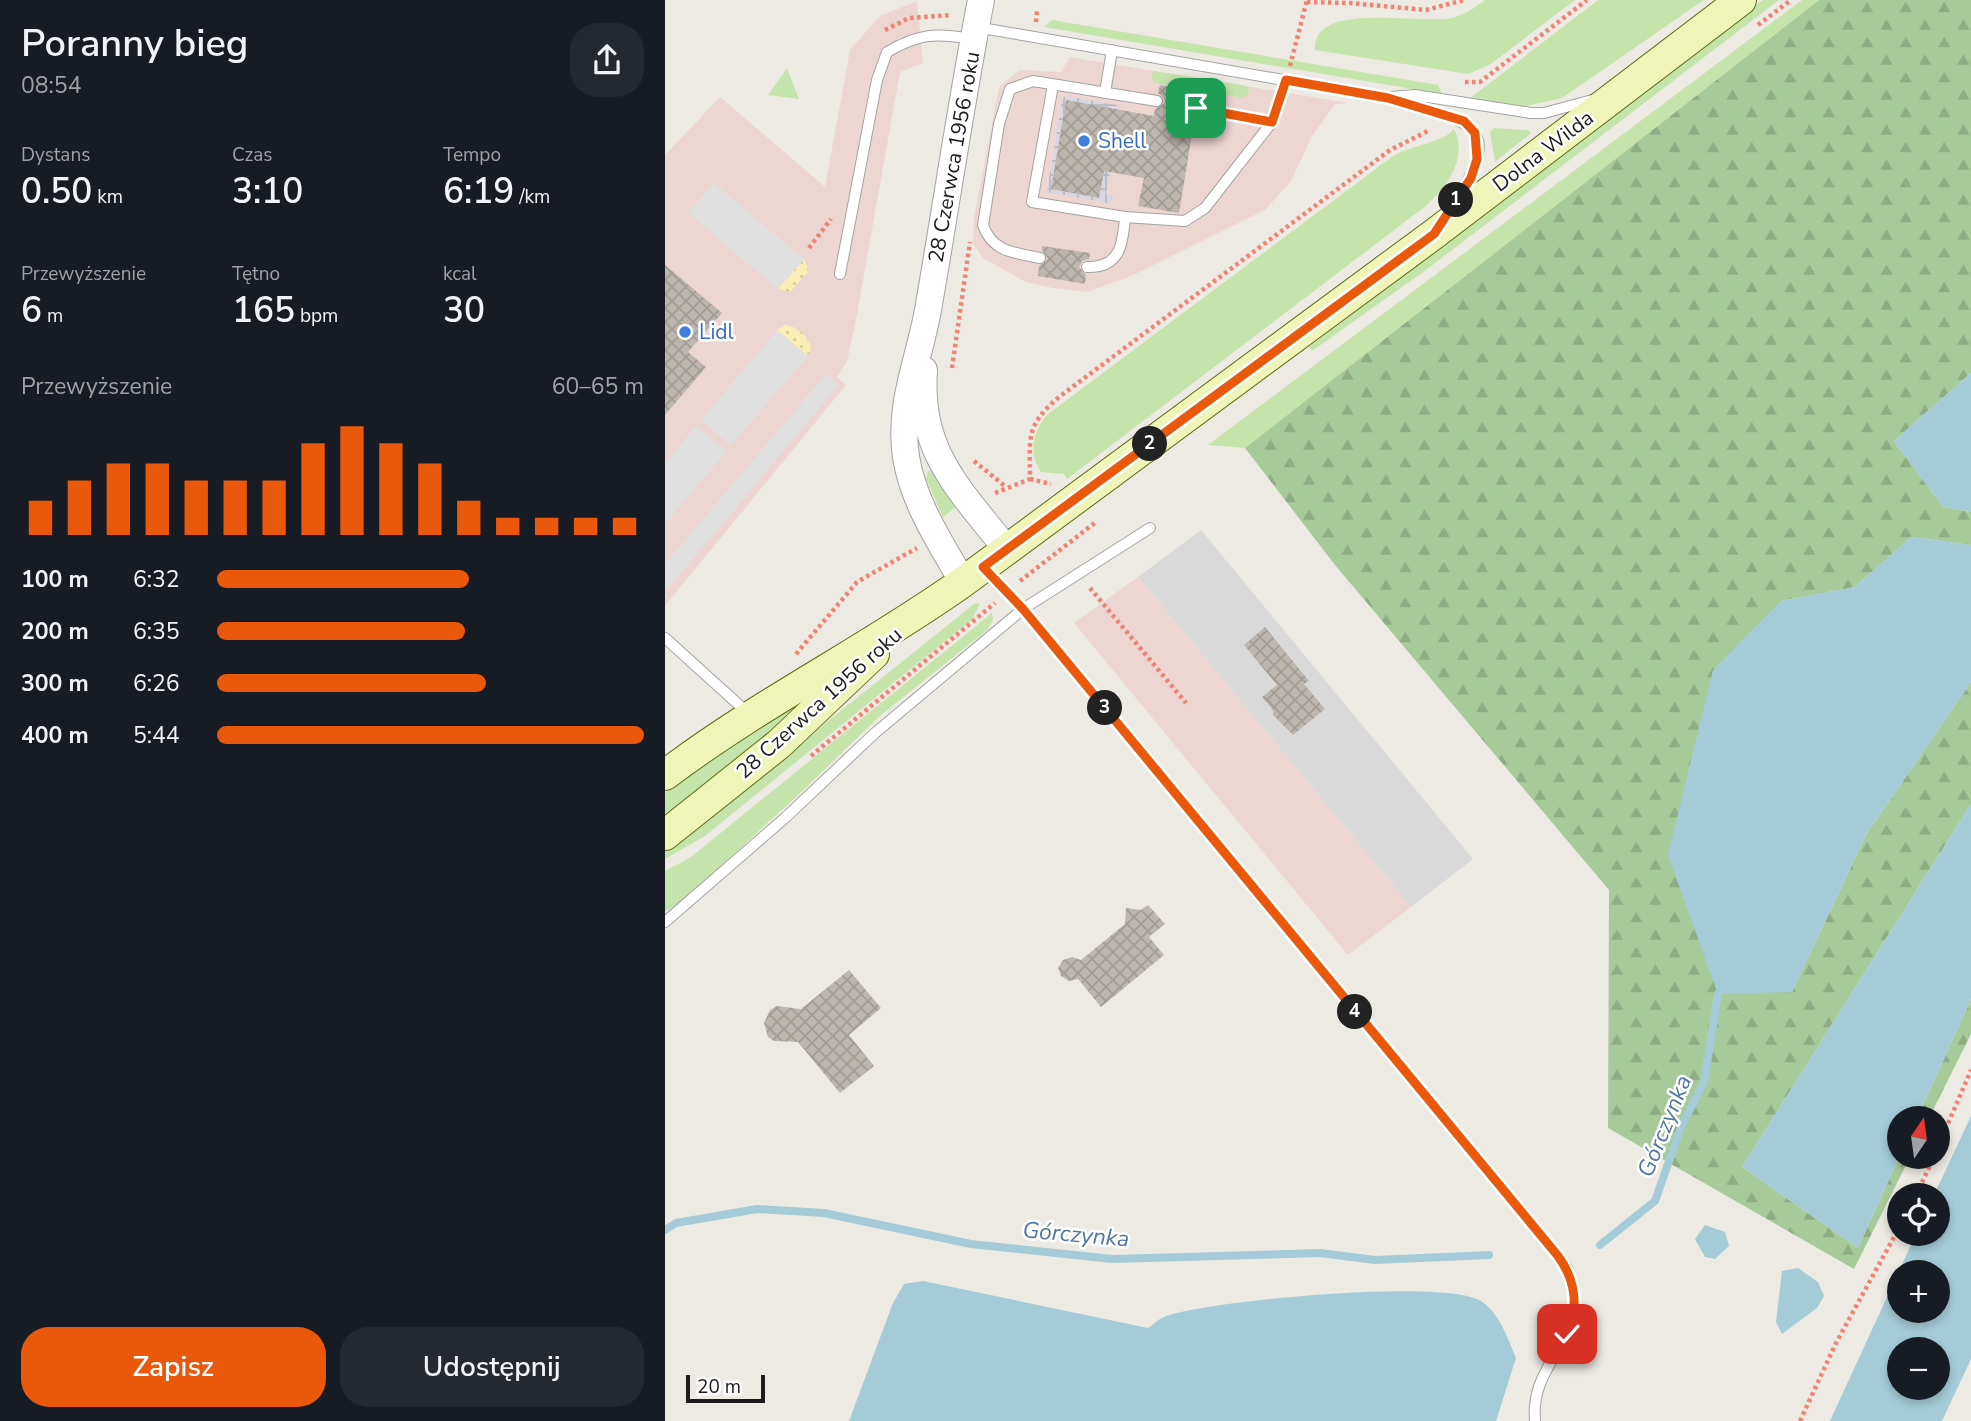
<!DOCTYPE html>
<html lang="pl">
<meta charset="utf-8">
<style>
:root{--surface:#171b24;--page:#242831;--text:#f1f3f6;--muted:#9ea1a6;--accent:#ea580c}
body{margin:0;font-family:"Nunito Sans",sans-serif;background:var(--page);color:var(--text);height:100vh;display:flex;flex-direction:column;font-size:26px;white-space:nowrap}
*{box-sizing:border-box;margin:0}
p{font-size:23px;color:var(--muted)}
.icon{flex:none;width:38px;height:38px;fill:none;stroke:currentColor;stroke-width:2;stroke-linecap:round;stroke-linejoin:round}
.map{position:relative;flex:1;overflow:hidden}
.details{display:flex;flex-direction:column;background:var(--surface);width:665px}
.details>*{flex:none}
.needle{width:46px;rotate:13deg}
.buttons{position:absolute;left:1222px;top:1106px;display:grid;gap:14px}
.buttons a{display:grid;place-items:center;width:63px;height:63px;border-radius:50%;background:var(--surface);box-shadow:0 4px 10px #0003;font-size:35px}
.scale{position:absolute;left:21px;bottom:18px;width:79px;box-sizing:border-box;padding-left:7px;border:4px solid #1c1c1c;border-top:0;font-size:19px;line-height:24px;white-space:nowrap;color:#1c1c1c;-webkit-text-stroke:5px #fff;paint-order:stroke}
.pin{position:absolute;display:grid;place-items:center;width:60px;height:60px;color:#fff;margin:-30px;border-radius:14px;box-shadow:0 4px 10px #0006}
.km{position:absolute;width:35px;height:35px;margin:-18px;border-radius:50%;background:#222;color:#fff;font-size:19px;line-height:35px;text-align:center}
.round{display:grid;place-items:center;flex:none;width:74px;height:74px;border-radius:28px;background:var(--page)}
.summary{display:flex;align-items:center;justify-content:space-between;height:119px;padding:0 21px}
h1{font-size:38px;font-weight:600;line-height:52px}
.stats{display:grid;grid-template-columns:repeat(3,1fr);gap:10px;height:119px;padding:7px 21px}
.stats div{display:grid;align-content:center}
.stats b{font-size:35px;font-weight:600}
.stats small{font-size:19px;font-weight:400}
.stats p{font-size:19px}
.chart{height:196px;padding:14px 21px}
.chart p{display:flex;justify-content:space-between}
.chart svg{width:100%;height:126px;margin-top:7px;stroke:var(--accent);stroke-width:6}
.button{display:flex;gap:14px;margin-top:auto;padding:14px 21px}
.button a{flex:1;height:80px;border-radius:28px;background:var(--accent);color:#fff;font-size:28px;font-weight:600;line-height:80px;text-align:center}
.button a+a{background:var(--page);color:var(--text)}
ul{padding:0 21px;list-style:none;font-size:23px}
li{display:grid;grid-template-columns:112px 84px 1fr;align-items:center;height:52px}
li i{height:18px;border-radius:9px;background:var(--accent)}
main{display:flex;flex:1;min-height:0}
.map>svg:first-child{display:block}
.residential{fill:#dad9d9}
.commercial{fill:#edd5d2}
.grass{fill:#c5e4ab}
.forest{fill:url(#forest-firs)}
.sand{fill:url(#sand-dots)}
.parking{fill:#e0e0e0}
.plaza{fill:url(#plaza-grid)}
.water{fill:#a5cbd8;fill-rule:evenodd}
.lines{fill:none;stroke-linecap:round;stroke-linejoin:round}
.stream{stroke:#a5cbd8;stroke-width:8}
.building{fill:url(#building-cross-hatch)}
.service-casing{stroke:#a3a3a3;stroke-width:12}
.tertiary-casing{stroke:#a3a3a3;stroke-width:28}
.secondary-casing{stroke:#5d6b0c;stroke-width:32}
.path{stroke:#f08371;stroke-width:4.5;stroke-dasharray:3.5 3.5;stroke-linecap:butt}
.service{stroke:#fff;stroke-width:10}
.tertiary{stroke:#fff;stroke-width:26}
.secondary{stroke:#eff5b9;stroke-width:30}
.route-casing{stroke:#fff;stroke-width:14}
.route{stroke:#ea580c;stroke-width:9}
.shop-dot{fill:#3f7fe0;stroke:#fff;stroke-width:2.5}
.labels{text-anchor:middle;stroke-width:5;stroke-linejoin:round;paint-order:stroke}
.shop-label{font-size:21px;fill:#366cbe;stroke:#fff;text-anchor:start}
.street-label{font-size:21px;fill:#1c1c1c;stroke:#fff}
.water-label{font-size:23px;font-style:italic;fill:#5077a5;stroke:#fff}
</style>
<main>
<section class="details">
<div class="summary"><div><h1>Poranny bieg</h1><p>08:54</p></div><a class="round"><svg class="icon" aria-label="share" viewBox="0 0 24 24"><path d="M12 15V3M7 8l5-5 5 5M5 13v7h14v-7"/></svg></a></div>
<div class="stats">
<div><p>Dystans</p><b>0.50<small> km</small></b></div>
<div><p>Czas</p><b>3:10</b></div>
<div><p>Tempo</p><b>6:19<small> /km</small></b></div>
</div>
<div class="stats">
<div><p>Przewyższenie</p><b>6<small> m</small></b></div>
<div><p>Tętno</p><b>165<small> bpm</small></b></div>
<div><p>kcal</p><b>30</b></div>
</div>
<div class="chart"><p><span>Przewyższenie</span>60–65 m</p>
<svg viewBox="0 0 160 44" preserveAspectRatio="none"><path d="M5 44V32M15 44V25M25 44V19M35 44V19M45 44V25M55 44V25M65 44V25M75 44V12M85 44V6M95 44V12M105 44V19M115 44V32M125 44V38M135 44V38M145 44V38M155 44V38"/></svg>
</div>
<ul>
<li><b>100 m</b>6:32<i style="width:59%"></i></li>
<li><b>200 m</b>6:35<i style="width:58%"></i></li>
<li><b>300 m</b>6:26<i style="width:63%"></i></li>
<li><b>400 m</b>5:44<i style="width:100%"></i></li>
</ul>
<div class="button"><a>Zapisz</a><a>Udostępnij</a></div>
</section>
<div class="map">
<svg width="1306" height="1421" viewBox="0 0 1306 1421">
<defs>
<pattern id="forest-firs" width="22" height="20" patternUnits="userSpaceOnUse" patternTransform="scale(1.75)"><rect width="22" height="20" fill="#a6ca9a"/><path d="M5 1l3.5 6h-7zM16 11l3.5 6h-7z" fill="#8ead84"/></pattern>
<pattern id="sand-dots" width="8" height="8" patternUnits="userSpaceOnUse" patternTransform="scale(1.75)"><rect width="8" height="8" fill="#faeeb4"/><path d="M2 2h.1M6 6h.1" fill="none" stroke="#d6cc9a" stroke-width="1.8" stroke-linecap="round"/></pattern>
<pattern id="plaza-grid" width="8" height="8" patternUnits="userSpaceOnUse" patternTransform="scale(1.75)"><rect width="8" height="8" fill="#d7d7e3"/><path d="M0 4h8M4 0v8" fill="none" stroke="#b8b8c2"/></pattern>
<pattern id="building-cross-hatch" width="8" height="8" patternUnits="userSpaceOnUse" patternTransform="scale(1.75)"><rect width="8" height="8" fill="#bdb6af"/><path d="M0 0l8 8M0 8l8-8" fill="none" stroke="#a29c96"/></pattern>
</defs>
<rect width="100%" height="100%" fill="#edeae3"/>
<!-- residential -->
<polygon class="residential" points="536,530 808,859 746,907 473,577"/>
<!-- commercial -->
<g class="commercial">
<polygon points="252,1 258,63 235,72 190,325 182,361 172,377 181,385 0,606 0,155 55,97 160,187 185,50 215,16"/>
<polygon points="405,57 683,103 670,104 646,138 626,181 600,210 466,276 422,292 388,288 361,282 318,258 308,243 309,218 334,87 355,70 396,72"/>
<polygon points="473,577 746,907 683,955 409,623"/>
</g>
<!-- grass -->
<g class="grass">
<path d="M 820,0 L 910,0 L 826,64 L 803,74 L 650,50 C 648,0 750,25 786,18 C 800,15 809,8 820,0 Z"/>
<polygon points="933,0 1039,0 897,98 857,107 804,99"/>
<polygon points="1098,0 1114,0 761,270 647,351 644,347"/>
<polygon points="1137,0 1154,0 580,448 543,445"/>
<polygon points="387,20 773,85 777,94 379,27"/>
<polygon points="122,68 134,99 103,95"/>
<polygon points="489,71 577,85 583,87 584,92 579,98 490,83 486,77"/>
<polygon points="829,128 863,130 866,133 830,162 825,132"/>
<path d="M 789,129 C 803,158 783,185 762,205 L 402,479 L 399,474 L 376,472 C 363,454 368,430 383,414 L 728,156 C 744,146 780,142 789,129 Z"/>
<polygon points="263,471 269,471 295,504 278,517 261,479"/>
<polygon points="315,603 307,619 40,836 0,859 0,852 309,604"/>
<polygon points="327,613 328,620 322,630 216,715 133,795 22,897 0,912 0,871 26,857"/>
<polygon points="159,680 131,711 0,817 0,793"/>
</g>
<!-- forest -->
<g class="forest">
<polygon points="1154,0 1306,0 1306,373 1229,441 1278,507 1306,512 1306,545 1246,537 1190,587 1116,601 1127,992 1201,835 1306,682 1306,804 1077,1167 1193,1248 1234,1157 1245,1157 1189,1269 943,1128 944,890 670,565 580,448"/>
<polygon points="1306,999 1306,1034 1264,1118 1252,1118"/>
</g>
<!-- sand -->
<g class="sand">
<polygon points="139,259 144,271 125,292 113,289"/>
<path d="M 120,325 C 132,326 143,336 146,348 L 143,356 L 112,330 Z"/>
</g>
<!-- parking -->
<g class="parking">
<polygon points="49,183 139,259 113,289 23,213"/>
<polygon points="112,330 143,356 66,445 36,420"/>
<polygon points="161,374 174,385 0,592 0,564"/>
<polygon points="31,426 62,451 0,524 0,463"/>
</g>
<!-- plaza -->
<polygon class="plaza" points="400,96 452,105 455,112 401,101 386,189 434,198 439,170 445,172 441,194 450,197 444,203 382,192 397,100"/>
<!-- water -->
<g class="water">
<polygon points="1306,373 1306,512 1278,507 1229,441"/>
<polygon points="1246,537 1306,545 1306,682 1201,835 1127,992 1053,994 1003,855 1048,670 1116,601 1190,587"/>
<polygon points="1306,804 1306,999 1252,1118 1234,1118 1234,1157 1193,1248 1077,1167"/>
<path d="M 1306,1116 L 1306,1359 L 1277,1421 L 1165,1421 L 1251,1234 L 1272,1234 L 1272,1195 L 1269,1195 ZM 1272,1272 L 1272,1311 L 1234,1311 L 1234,1272 ZM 1272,1349 L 1272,1388 L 1234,1388 L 1234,1349 Z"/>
<polygon points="1040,1225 1060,1232 1064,1246 1050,1259 1040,1257 1030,1239"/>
<polygon points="1133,1268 1153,1282 1159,1296 1152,1308 1117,1334 1111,1322 1117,1271"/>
<path d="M 258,1281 L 483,1328 C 489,1324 495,1318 501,1316 C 549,1300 774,1279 814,1300 C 834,1311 843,1339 851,1358 L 831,1421 L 184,1421 L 228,1303 L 239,1284 Z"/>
</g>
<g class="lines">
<!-- stream -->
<g class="stream">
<polyline points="0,1230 11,1223 92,1209 159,1213 306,1244 447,1259 655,1253 710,1260 824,1255"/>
<polyline points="935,1245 990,1201 1016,1127 1039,1082 1053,994"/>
</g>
</g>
<!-- building -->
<g class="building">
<polygon points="495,85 534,93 532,100 523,107 530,116 514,213 473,206 479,178 439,171 434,198 386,189 401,100 489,116 490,109 500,103 499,98 493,93"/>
<polygon points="377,246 425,253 424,259 417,261 414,267 421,275 420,284 373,276 374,266 383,259 377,250"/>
<polygon points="0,265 57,313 23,352 41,367 0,415"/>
<polygon points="600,627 644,681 639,684 660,709 628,735 608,715 608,710 597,697 612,685 579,645"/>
<polygon points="483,905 500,924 484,937 499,955 436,1007 413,979 404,981 396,976 393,968 398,960 407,957 416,960 460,924 461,908 476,910"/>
<polygon points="184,970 216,1008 184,1035 209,1066 175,1093 133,1042 109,1041 103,1037 99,1023 105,1010 112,1006 136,1009"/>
</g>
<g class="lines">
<!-- service casing -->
<g class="service-casing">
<g id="service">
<path d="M 311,27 L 723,98 C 791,125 850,112 787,207"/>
<polyline points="388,85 367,202 460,217"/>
<polyline points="440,93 447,50"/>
<polyline points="726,97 750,95 866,113 879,113 931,99"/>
<polyline points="531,108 607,122"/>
<path d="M 375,258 C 350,253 327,252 318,225 L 334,124 L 345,89 L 368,81 L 492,101"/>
<path d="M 422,267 C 455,268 458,244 460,217 L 520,221 L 540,208 L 607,122 L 621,80"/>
<path d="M 175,274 L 212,80 L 222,52 C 255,33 270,33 307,39"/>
<path d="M 485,528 L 358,609 L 901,1266 C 932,1337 864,1357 870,1421"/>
<polyline points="0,638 84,714"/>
<polyline points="0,922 121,817 210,733 358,609 319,568"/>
</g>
</g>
<!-- tertiary casing -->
<g class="tertiary-casing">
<g id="tertiary">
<path d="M 259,370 C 253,453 295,489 342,550"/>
<path d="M 298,582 C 276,544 248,502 241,457 C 233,405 254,360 263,310 C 281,207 296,103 316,0"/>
</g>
</g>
<!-- secondary casing -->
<g class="secondary-casing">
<g id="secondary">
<path d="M 0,775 C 95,703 201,651 298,582 L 769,234 L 1076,0"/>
<polyline points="0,835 114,744 209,654"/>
</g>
</g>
<!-- path -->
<g class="path">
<polyline points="642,2 685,3 761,10 799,0"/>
<polyline points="371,22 372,11"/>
<polyline points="1093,25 1126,0"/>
<polyline points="220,30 244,18 286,15"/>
<polyline points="625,66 642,0"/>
<polyline points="800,82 815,82 922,0"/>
<polyline points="144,248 166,219"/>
<polyline points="287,368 305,242"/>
<polyline points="309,461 340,486"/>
<polyline points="365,479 386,484"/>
<path d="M 330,493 L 365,479 C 365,437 360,426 394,397 L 725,150 L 765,130"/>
<polyline points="355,581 431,522"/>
<polyline points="425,588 521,703"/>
<polyline points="131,654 192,582 252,548"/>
<polyline points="146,756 330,603"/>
<polyline points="1272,1149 1306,1070"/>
<polyline points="1251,1195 1269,1157"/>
<polyline points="1135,1421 1171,1343 1234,1228"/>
</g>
<!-- service -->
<use href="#service" class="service"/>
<!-- tertiary -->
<use href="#tertiary" class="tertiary"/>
<!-- secondary -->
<use href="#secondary" class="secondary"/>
</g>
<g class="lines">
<!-- route casing -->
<g class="route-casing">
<path id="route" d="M 531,108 L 607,122 L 621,80 L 723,98 L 799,121 L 810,133 L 812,159 L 806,178 L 769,234 L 318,567 L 358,609 L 893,1256 C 911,1281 914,1306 902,1334"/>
</g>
<!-- route -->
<use href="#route" class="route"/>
</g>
<!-- markers -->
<g class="shop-dot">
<circle cx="419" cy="141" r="7"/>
<circle cx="20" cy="332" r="7"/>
</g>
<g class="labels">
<!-- shop labels -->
<g class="shop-label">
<text x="433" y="148">Shell</text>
<text x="34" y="339">Lidl</text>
</g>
<!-- street labels -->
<g class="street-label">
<text transform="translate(878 151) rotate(-37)" y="7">Dolna Wilda</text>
<text transform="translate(289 157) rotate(-80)" y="7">28 Czerwca 1956 roku</text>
<text transform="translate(154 703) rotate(-42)" y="7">28 Czerwca 1956 roku</text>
</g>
<!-- water labels -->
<g class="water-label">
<text transform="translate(999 1126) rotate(-68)" y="8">Górczynka</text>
<text transform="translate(411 1234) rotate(5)" y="8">Górczynka</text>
</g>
</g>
</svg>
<div class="buttons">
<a><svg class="needle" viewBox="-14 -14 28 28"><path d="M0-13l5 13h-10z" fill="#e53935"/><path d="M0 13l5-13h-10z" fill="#9ea1a6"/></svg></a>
<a><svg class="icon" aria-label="locate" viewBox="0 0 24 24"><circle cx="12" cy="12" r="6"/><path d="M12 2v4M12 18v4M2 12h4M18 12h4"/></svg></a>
<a>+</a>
<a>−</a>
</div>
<div class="scale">20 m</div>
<div class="pin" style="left:531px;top:108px;background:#1e9e55"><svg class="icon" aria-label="arrive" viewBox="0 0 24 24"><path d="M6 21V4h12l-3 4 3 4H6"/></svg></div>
<div class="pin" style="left:902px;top:1334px;background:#d93025"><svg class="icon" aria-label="check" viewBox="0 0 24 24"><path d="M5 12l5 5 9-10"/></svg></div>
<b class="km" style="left:791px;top:200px">1</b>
<b class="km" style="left:485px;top:444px">2</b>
<b class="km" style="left:440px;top:708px">3</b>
<b class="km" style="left:690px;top:1012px">4</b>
</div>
</main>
